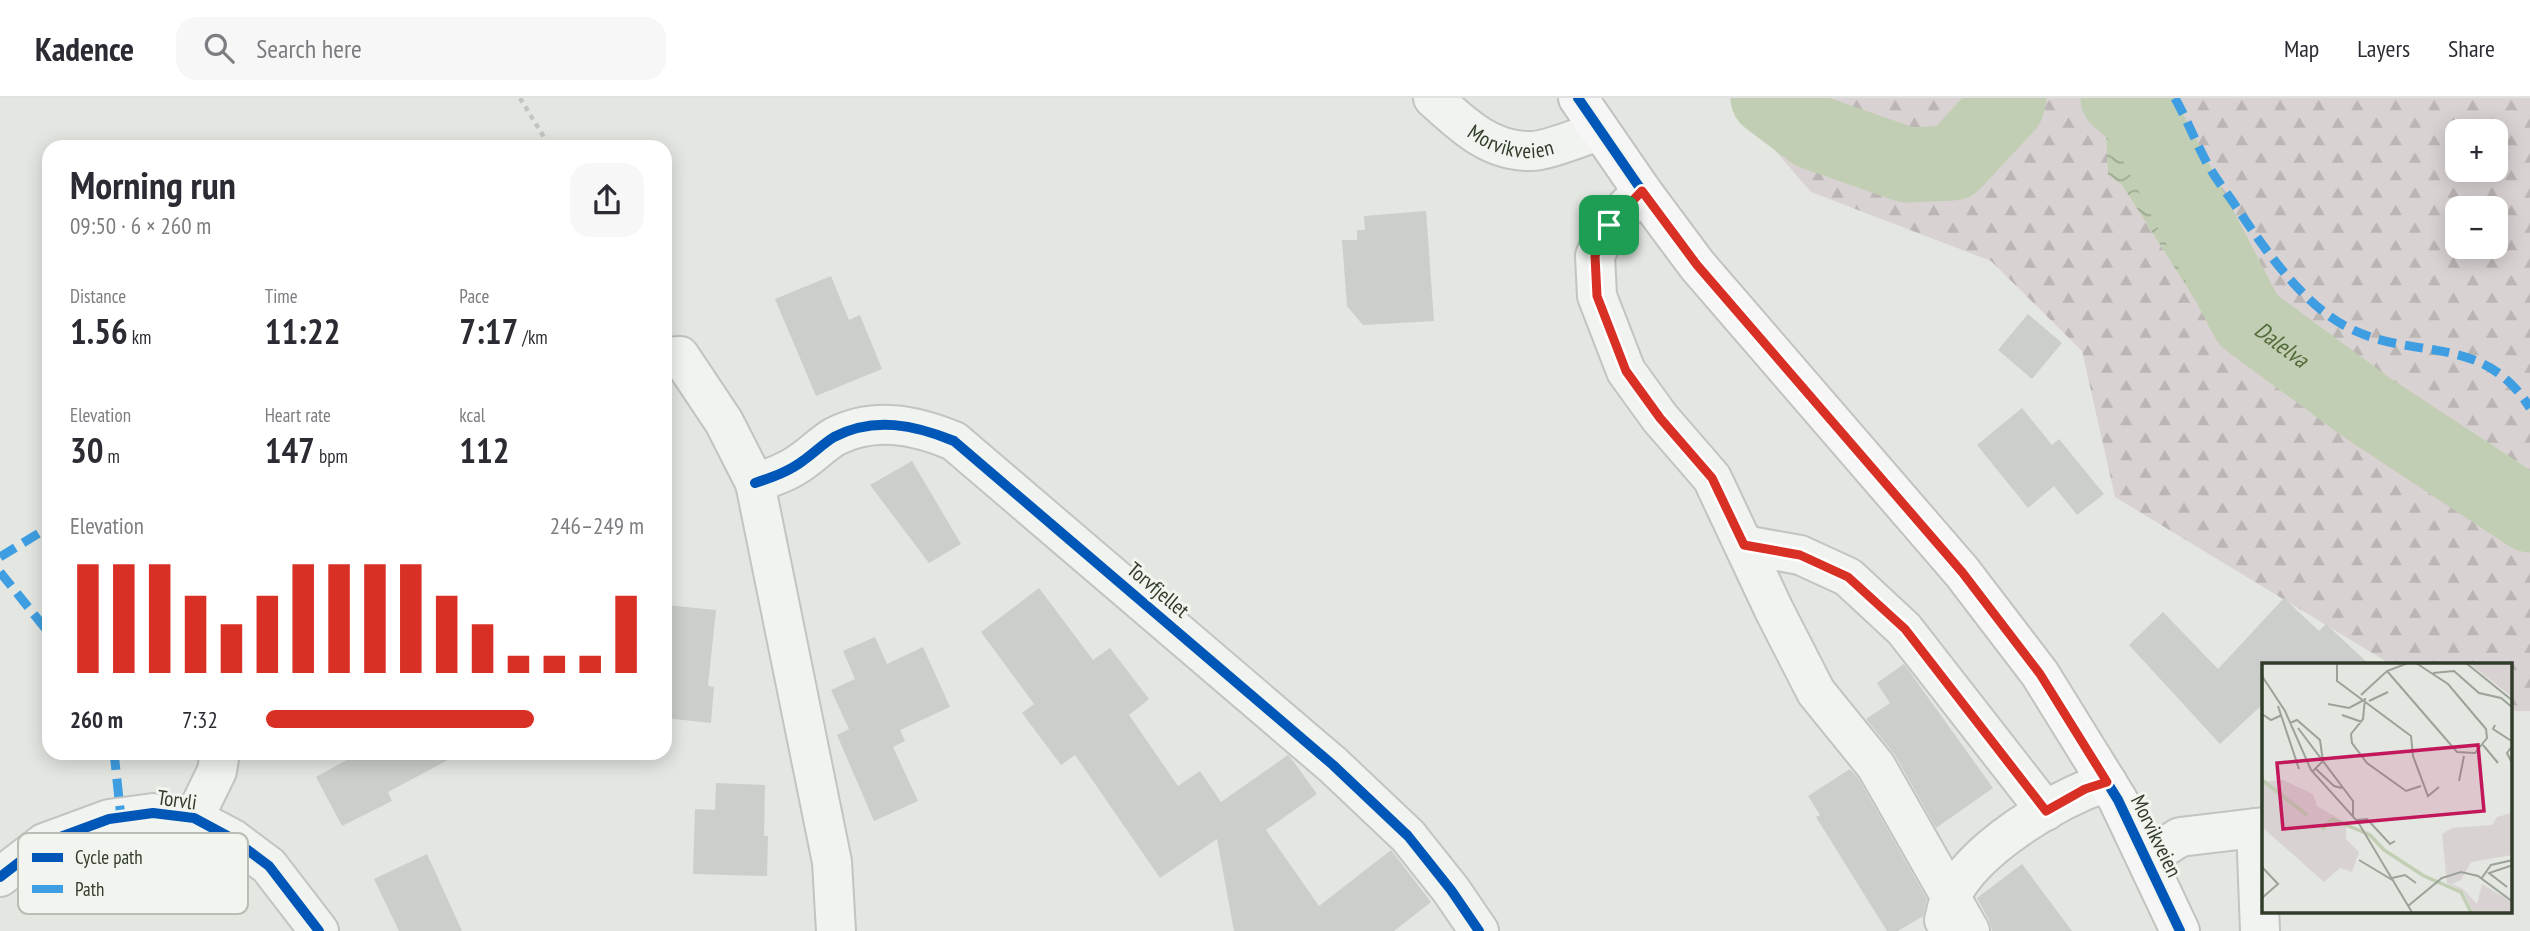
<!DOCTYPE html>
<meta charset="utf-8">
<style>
:root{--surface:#fff;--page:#f7f7f7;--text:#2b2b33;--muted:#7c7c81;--line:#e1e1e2;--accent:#d93025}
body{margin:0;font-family:"PT Sans Narrow",sans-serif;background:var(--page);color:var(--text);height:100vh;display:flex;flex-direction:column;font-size:26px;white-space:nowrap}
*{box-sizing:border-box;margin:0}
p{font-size:23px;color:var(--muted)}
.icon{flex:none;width:38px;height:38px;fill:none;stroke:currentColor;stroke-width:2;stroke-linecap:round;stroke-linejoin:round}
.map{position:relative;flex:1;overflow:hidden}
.side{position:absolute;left:42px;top:42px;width:630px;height:620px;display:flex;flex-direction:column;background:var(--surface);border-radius:21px;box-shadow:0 4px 18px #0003}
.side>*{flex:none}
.buttons{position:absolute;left:2445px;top:21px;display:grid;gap:14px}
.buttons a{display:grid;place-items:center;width:63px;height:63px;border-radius:14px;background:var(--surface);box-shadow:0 4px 18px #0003;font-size:35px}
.pin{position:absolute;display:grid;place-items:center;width:60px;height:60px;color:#fff;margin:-30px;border-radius:14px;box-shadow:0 4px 10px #0006}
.round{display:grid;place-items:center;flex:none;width:74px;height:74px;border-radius:21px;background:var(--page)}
.summary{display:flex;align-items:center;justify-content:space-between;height:119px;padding:0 28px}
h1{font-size:38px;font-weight:700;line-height:52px}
.metrics{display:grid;grid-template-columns:repeat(3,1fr);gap:10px;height:119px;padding:7px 28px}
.metrics div{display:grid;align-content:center}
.metrics b{font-size:35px;font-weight:700}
.metrics small{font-size:19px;font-weight:400}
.metrics p{font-size:19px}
.chart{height:196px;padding:14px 28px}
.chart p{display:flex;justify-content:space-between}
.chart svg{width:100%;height:126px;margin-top:7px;stroke:var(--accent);stroke-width:6}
ul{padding:0 28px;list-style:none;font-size:23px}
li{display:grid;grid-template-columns:112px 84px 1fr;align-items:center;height:52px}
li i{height:18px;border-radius:9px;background:var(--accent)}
header{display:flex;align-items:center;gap:42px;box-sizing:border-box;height:98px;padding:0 35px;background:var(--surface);border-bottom:2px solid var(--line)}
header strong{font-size:33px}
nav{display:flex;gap:38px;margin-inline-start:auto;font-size:24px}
.search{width:490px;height:63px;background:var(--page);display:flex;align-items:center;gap:18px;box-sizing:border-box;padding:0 24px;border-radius:21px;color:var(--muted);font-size:26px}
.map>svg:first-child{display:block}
.forest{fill:url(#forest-firs);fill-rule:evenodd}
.water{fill:url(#water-waves)}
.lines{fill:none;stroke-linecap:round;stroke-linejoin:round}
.river{stroke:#c1ceb3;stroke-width:75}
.building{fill:#cbceca}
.minor-casing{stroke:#c2c4c1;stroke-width:42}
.major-casing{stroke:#c0c3be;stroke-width:42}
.path{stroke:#c3c5c1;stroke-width:4.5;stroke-dasharray:5 5;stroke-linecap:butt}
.minor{stroke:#f1f3f0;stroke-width:38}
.major{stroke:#f5f6f5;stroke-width:38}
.quiet{stroke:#3e9ee1;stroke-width:9;stroke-dasharray:18 9;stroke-linecap:butt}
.cycleway-casing{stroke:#f2f5ef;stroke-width:15}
.cycleway{stroke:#0057b8;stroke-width:10}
.route-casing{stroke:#fff;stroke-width:14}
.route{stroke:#d93025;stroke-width:9}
.labels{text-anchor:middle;stroke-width:6;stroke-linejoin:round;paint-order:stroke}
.street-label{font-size:21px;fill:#323c2a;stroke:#f2f5ef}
.water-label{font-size:23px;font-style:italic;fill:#526b39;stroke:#f2f5ef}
.inset-river{fill:none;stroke:#c1ceb3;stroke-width:3.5}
.inset-road{fill:none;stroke:#9ca298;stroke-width:2}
.view{fill:#c2185b;fill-opacity:0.15;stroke:#c2185b;stroke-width:3.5}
.inset-edge{fill:none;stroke:#323c2a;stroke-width:3.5}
.key{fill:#f2f5ef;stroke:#b8beb4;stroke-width:2}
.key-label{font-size:19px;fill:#323c2a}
</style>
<header>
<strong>Kadence</strong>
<div class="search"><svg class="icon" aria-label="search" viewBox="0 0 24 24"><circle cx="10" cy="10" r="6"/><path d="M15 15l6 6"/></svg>Search here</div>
<nav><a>Map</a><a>Layers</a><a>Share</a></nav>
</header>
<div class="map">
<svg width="2530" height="833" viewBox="0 0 2530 833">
<defs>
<pattern id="forest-firs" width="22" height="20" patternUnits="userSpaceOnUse" patternTransform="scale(1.75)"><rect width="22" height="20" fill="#d9d2d2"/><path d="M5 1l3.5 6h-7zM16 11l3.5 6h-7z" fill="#bbb5b4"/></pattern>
<pattern id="water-waves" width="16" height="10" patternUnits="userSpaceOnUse" patternTransform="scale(1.75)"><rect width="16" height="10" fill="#c1ceb3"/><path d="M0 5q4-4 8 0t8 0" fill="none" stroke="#9da892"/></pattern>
</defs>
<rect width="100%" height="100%" fill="#e3e6e1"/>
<!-- forest -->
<path class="forest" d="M 1735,0 L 1972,0 L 2007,7 L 2016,0 L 2083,0 L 2106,38 L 2108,77 L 2122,87 L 2194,200 L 2263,201 L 2249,183 L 2234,155 L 2197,111 L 2172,42 L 2153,0 L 2530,0 L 2530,613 L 2511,613 L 2511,567 L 2392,567 L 2115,399 L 2082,253 L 1991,163 L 1811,94 L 1739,11 ZM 2457,33 L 2496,33 L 2496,72 L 2457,72 ZM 2457,110 L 2496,110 L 2496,149 L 2457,149 Z"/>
<!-- water -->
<polygon class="water" points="2083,0 2153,0 2172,42 2197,111 2234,155 2249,183 2263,201 2248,222 2233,230 2194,200 2122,87 2108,77 2106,38"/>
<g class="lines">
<!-- river -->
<g class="river">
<polyline points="1768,0 1813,34 1907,67 1953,65 2007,7 2009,0"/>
<path id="s1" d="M 2118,0 L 2144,22 L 2248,222 L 2366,309 L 2530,417"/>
</g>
</g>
<!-- building -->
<g class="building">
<polygon points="1426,113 1434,223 1363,227 1347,208 1342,142 1357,142 1357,132 1365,132 1364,118"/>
<polygon points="831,178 849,222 860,217 882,271 816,298 775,201"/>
<polygon points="2028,216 2062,245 2032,281 1998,252"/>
<polygon points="2022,310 2052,347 2059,341 2104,396 2077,417 2054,388 2028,410 1977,347"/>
<polygon points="912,363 961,446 929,465 870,387"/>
<polygon points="1039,490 1093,562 1110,550 1149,601 1129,617 1178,688 1200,673 1221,704 1288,657 1291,660 1317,696 1266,732 1319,808 1391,752 1431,804 1394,833 1234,833 1217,741 1160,780 1075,657 1061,667 1022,615 1034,606 981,534"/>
<polygon points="2284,500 2319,533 2326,526 2370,567 2264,567 2264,605 2220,646 2129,547 2163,514 2218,571"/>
<polygon points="665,507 716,512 708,588 714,589 711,625 665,620"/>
<polygon points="875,539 887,566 923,549 950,609 900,632 905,643 893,649 918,703 874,723 837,637 849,631 831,592 855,581 843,553"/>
<polygon points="1904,566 1993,690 1936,730 1895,657 1866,621 1890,605 1877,585"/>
<polygon points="361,654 463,654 388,694 392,703 342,728 316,679"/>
<polygon points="1850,671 1858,680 1927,801 1923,818 1898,833 1887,833 1816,719 1820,717 1808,698"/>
<polygon points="716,685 765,687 764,738 768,738 767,778 693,776 695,711 715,712"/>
<polygon points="427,756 462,833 399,833 374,781"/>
<polygon points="2022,766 2072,833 1992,833 1989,822 1977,800"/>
</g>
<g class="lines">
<!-- minor casing -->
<g class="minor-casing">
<g id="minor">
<path id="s2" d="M 1433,0 C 1462,26 1489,54 1531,53 C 1548,53 1582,38 1600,33"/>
<polyline points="1642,93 1609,127 1595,158 1597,198 1626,273 1660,320 1712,380 1774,512 1816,594 1876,668 1970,833"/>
<polyline points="665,259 680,258 724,324 755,385 832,764 836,833"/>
<path d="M 755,385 C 773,379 790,373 804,362 C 814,355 824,345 834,339 C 874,318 915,327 954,343 L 1333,667 L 1408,738 L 1451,792 L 1479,833"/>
<polyline points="1744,447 1800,457 1848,479 1904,531 2046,713"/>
<polyline points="194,720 217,673 220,654"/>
<polyline points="2256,730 2260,833"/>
<polyline points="2147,760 2180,739 2264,729"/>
<polyline points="0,779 44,745 109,721 153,715 194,720 233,741 269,768 319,833"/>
<path d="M 1944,822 C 1946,815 1947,807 1950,801 C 1972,751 2056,701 2107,684"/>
</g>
</g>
<!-- major casing -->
<g class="major-casing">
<polyline id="major" points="1578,0 1642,93 1697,167 1962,474 2040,576 2118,702 2180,833"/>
</g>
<!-- path -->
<polyline class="path" points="520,0 550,49"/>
<!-- minor -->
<use href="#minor" class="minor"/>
<!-- major -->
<use href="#major" class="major"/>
<!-- quiet -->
<g class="quiet">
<path d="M 2175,0 C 2187,22 2196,45 2208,67 C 2216,81 2226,94 2235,107 C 2263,149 2304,209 2351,231 C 2417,263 2483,235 2530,310"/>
<polyline points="0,459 49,429"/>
<polyline points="0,474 49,535"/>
<polyline points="114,654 121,720"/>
</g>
<!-- cycleway casing -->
<g class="cycleway-casing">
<g id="cycleway">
<polyline points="1578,0 1642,93 1697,167 1962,474 2040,576 2118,702 2180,833"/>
<path d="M 755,385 C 773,379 790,373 804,362 C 814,355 824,345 834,339 C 874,318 915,327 954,343 L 1333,667 L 1408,738 L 1451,792 L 1479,833"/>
<polyline points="0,779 44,745 109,721 153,715 194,720 233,741 269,768 319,833"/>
</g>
</g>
<!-- cycleway -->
<use href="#cycleway" class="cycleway"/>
</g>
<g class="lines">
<!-- route casing -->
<g class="route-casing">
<polygon id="route" points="1642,93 1697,167 1962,474 2040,576 2107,684 2085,691 2046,713 1905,531 1848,479 1800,457 1744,447 1712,380 1660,320 1626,273 1597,198 1595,158 1609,127"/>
</g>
<!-- route -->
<use href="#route" class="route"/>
</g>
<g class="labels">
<!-- street labels -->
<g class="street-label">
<text dy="7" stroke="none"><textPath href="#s2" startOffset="93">Morvikveien</textPath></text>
<text transform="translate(1158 492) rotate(40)" y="7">Torvfjellet</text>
<text transform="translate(177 702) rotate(8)" y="7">Torvli</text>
<text transform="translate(2156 738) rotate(64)" y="7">Morvikveien</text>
</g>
<!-- water labels -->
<g class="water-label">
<text dy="8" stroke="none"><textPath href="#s1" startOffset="301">Dalelva</textPath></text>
</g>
</g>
<!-- overview -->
<g transform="translate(2262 565)">
<rect width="250" height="250" fill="#e3e6e1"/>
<path d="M 207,0 L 250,0 L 250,34 ZM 21,117 L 51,131 L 55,143 L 84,160 L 84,176 L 97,189 L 90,209 L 78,205 L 62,219 L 0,164 L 0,119 ZM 250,150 L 250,192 L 209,199 L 199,217 L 190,221 L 201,226 L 215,241 L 220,221 L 250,239 L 250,250 L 212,250 L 201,228 L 185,220 L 180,171 L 190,165 L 230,162 L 235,154 Z" fill="#d9d2d2"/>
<path class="inset-river" d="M 0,117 L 45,152M 60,167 L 70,156 L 108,172 L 122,187 L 162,213 L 199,229 L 210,251"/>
<path class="inset-road" d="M 75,0 L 75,18 L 149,73 L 151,93 L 166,133 L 177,124M 204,0 L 251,38M 125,8 L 195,89 L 213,90 L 225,75 L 224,66 L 186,21 L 154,0M 171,10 L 192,8 L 217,30 L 239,35 L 251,45M 0,13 L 23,48 L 49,107 L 96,159 L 151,251M 99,32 L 125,8 L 146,0M 103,35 L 101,56 L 89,71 L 90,80 L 105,100 L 144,128 L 159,123M 107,38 L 126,29M 66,41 L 87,45 L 102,37M 16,43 L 37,106M 0,51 L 9,57 L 20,52M 80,52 L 100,59M 28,60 L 35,57 L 58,77 L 61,98 L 50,109M 233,62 L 231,66 L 251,79M 36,65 L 91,138 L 91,153M 221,82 L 236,100M 251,82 L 245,90 L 251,102M 54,106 L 72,123 L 80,125M 197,118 L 202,93M 95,157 L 105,156 L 128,181 L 133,178M 97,197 L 132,218M 0,204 L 16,221 L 0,235M 130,215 L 143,212 L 154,220M 219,216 L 229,202 L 251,197M 245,224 L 227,210 L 251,202M 146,243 L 180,215 L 199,209 L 216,213 L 251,239"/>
<path class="view" d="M 216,82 L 222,148 L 21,166 L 15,100 Z"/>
<rect width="250" height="250" class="inset-edge"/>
</g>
<!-- legend -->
<rect x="18" y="735" width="230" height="81" rx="10" class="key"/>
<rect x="32" y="755" width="31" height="9" fill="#0057b8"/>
<rect x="32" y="787" width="31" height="8" fill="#3e9ee1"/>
<g class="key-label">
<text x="75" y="766">Cycle path</text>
<text x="75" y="798">Path</text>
</g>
</svg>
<div class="buttons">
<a>+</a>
<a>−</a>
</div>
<div class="pin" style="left:1609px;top:127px;background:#1e9e55"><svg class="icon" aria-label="arrive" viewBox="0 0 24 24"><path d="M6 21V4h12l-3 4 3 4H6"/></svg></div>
<section class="side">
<div class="summary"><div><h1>Morning run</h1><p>09:50 · 6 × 260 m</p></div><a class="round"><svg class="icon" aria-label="share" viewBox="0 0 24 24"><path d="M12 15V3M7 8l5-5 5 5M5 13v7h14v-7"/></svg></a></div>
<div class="metrics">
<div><p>Distance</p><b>1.56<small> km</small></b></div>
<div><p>Time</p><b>11:22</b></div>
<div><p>Pace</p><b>7:17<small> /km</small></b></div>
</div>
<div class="metrics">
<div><p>Elevation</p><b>30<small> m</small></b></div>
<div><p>Heart rate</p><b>147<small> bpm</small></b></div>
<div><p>kcal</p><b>112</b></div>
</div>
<div class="chart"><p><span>Elevation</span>246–249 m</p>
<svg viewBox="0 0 160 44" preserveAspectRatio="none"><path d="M5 44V6M15 44V6M25 44V6M35 44V17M45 44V27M55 44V17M65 44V6M75 44V6M85 44V6M95 44V6M105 44V17M115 44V27M125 44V38M135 44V38M145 44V38M155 44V17"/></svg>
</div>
<ul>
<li><b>260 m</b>7:32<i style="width:71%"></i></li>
</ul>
</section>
</div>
